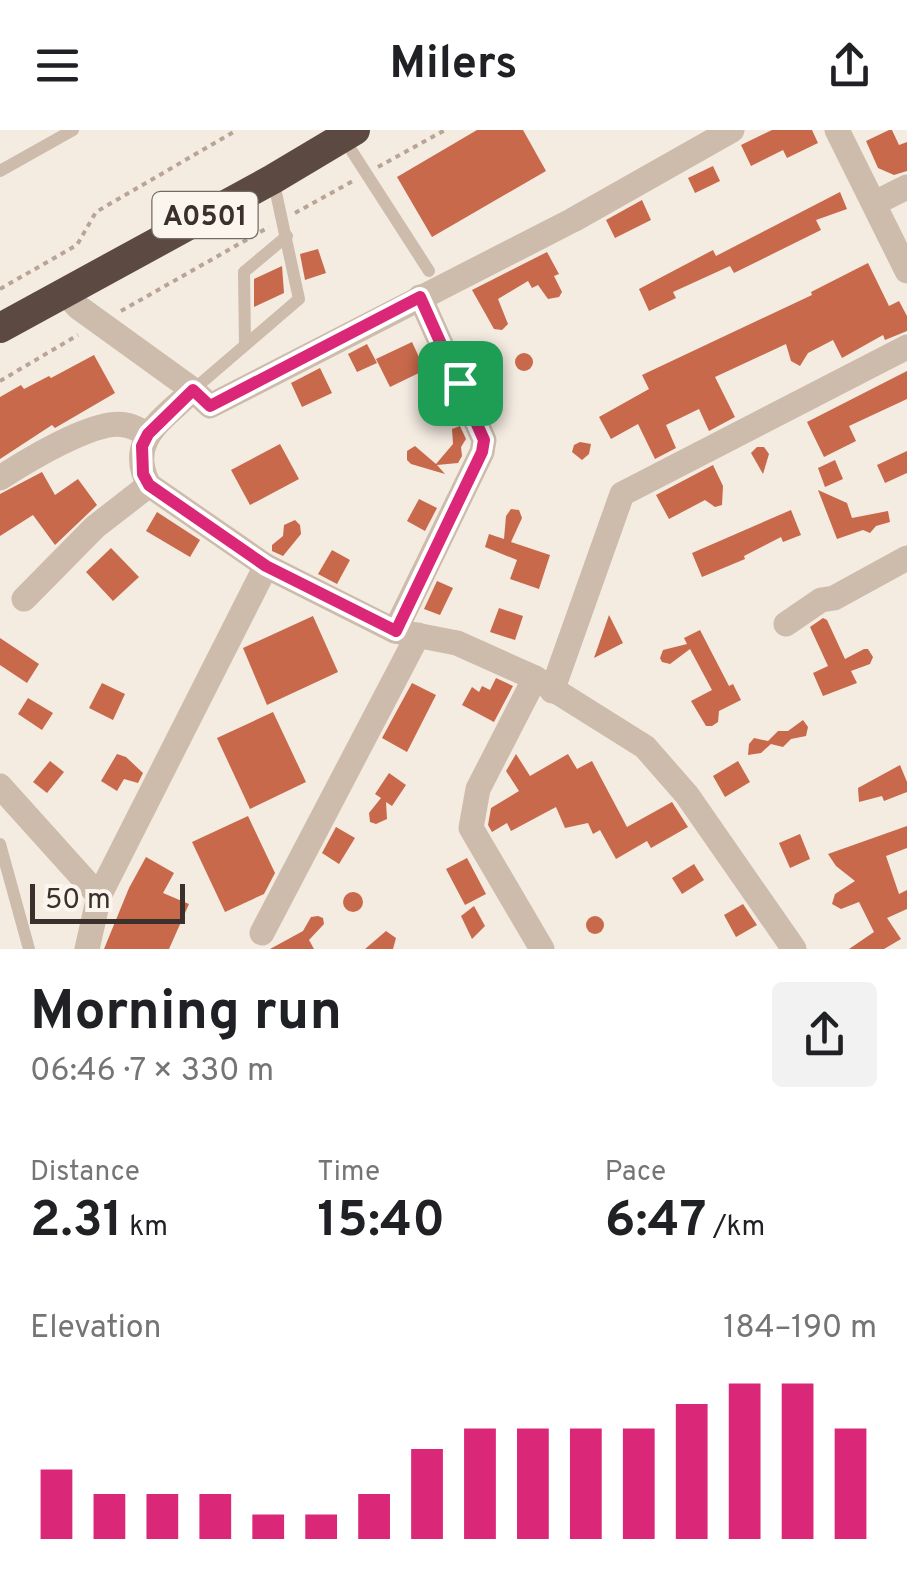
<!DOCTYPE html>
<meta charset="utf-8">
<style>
:root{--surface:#fff;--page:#f2f2f2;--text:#202124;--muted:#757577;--accent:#db2777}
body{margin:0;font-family:Overpass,sans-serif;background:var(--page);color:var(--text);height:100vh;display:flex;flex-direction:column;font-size:38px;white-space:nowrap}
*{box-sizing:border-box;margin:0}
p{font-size:32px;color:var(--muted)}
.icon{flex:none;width:55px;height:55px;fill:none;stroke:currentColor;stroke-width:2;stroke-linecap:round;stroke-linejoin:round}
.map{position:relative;height:819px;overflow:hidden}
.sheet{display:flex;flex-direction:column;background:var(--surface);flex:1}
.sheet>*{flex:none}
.scale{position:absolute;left:30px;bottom:25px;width:155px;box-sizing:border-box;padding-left:10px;border:5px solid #3b302b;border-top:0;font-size:28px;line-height:35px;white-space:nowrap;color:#3b302b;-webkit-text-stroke:8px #fbf5ee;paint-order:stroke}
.pin{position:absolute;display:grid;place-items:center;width:85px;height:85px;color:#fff;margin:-42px;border-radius:20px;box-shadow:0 5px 15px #0006}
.round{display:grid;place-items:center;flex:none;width:105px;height:105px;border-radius:10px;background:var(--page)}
.headline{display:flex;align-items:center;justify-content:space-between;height:170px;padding:0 30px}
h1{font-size:55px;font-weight:700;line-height:75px}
.stats{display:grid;grid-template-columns:repeat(3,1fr);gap:15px;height:170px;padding:10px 30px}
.stats div{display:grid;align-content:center}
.stats b{font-size:50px;font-weight:700}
.stats small{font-size:28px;font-weight:400}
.stats p{font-size:28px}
.chart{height:280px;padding:20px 30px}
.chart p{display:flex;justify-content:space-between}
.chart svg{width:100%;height:180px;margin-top:10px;stroke:var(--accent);stroke-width:6}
header{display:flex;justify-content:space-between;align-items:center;height:130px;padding:0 30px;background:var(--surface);font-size:45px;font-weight:700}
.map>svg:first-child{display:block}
.building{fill:#c8694b}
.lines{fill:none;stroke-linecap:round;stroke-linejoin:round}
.path{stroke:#b9a596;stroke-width:4;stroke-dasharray:5 5;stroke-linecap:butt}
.lane{stroke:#cdbbac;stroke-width:12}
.street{stroke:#cdbbac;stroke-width:25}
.highway{stroke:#5c4a42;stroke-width:30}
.route-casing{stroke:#fff;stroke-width:20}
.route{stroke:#db2777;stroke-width:12}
.labels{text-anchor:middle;stroke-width:8;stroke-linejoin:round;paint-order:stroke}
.shield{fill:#fbf5ee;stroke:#756b66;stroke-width:2.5}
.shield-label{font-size:28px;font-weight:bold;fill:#3b302b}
</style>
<header><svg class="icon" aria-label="menu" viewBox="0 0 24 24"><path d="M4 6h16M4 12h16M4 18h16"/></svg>Milers<svg class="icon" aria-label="share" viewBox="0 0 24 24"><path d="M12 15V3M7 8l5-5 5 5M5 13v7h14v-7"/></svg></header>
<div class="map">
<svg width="907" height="819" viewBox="0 0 907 819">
<rect width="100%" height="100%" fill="#f4ebe1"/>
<!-- building -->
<g class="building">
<polygon points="477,0 523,0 546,41 432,107 397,47"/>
<polygon points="772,0 812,0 818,13 787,28 783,20 751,36 741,15"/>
<polygon points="889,0 892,0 899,15 907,12 907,41 894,45 878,38 866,11"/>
<polygon points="713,36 720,51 695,63 688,48"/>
<polygon points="840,62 847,79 816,90 821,100 734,143 730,136 673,162 676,168 649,181 639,159 713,120 716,126"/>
<polygon points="642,70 651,90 615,108 606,90"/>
<polygon points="318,119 326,143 305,150 300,124"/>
<polygon points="547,122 559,144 554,146 562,162 559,167 548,169 538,155 532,158 528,151 498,169 508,194 502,200 494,199 472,160"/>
<polygon points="868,133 889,176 899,171 907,186 907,201 885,210 883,205 842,228 833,210 808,223 800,236 791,231 786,214 715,247 735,287 709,301 699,279 666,295 676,318 655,329 638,294 611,309 599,287 649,259 642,245 812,165 811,162"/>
<polygon points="282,136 284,163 254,177 254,149"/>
<polygon points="412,212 425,240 390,257 376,229"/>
<polygon points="367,214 377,233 357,242 348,224"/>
<circle cx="524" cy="232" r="9"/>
<polygon points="94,225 115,263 55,298 52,295 0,329 0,267 21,255 24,259 49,246 51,248"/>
<polygon points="320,238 332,263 302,277 291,253"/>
<polygon points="907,241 907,269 849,296 856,311 824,327 807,292"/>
<polygon points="460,296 466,309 461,317 462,326 458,333 437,335 445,344 411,334 407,330 407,321 415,316 436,334 453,314 452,299"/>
<polygon points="580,312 591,314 589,324 582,330 572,322 574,315"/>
<polygon points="280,314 299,349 250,375 231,340"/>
<polygon points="757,317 764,317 769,324 763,344 751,323"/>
<polygon points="907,321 907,343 885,353 877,335"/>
<polygon points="835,330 843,349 825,357 818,338"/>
<polygon points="713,335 723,356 722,375 715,377 705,370 669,389 656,365"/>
<polygon points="42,342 55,365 78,349 97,375 55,415 33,385 0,406 0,364"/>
<polygon points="818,360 847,373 852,388 888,381 890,392 876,396 870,403 863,400 837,409"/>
<polygon points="419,369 437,378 425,401 407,391"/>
<polygon points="511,379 519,380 522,388 511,412 550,425 539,459 510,449 517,430 485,417 489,404 504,409 506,386"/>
<polygon points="791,380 801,405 783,412 781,407 744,426 745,429 702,447 692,423"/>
<polygon points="157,382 200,410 190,427 146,401"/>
<polygon points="295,390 300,395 301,404 283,426 272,421 272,415 283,406 284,395"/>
<polygon points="111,418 139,447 113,471 86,442"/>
<polygon points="332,420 350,430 337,454 318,444"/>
<polygon points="437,451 453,458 440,485 424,479"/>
<polygon points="499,478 523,486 515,510 490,502"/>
<polygon points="609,485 623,513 594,528"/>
<polygon points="313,486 338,542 267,575 243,518"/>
<polygon points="823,488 827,490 845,529 864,519 868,519 873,527 870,534 851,541 857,553 823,566 813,543 828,536 810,497"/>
<polygon points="700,500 729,556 733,554 741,570 719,581 718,592 712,596 706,596 691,571 712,560 690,519 670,534 662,532 660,528 663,520 687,514 684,508"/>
<polygon points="0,508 39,534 27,553 0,535"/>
<polygon points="496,548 513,556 494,592 462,575 472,557 479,562 482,556 490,560"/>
<polygon points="102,553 125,564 113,590 89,578"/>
<polygon points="412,553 436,565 407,622 382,608"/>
<polygon points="28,568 53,583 42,600 18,584"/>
<polygon points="273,582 306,652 250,679 217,608"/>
<polygon points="803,590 808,597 806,606 791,609 783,617 771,614 761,623 748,625 749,614 754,608 768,611 778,601 788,601"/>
<polygon points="117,624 126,627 143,643 138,653 124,649 117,661 101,651"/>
<polygon points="516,624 530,646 568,624 577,639 592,631 627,697 672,672 688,697 651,718 647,711 616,729 600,700 593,704 588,693 565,698 556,677 511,701 507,693 492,702 488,695 491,678 519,661 506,641"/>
<polygon points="50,631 64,642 47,663 33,652"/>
<polygon points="738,631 750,652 725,667 713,646"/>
<polygon points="900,635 907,652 907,662 884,671 882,666 859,672 858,658"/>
<polygon points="389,643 406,655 392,676 386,672 387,689 376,694 370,692 369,683 381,668 375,664"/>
<polygon points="248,686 275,743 264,764 225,782 192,712"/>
<polygon points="907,696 907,718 886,726 899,764 907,760 907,779 887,788 901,809 884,819 849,819 874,802 859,772 841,779 832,774 835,764 855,751 836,736 828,724"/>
<polygon points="336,697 355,708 339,734 322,723"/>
<polygon points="800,704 810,729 790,738 779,713"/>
<polygon points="146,727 174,743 163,763 189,774 169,819 104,819 129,758"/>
<polygon points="467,728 486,764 465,775 446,739"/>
<polygon points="694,734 704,750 682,764 672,748"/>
<circle cx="353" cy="772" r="10"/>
<polygon points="743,774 757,795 736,807 724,785"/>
<polygon points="474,776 485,796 472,809 461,786"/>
<polygon points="318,786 323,788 324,794 309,810 314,819 270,819 303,801 311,787"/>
<circle cx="595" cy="795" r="9"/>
<polygon points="386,801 396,808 393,819 365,819"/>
</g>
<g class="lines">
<!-- path -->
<g class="path">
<polyline points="378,37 445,0"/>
<polyline points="295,83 353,51"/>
<polyline points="0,159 77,115 96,82 237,0"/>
<polyline points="121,181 269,97"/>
<polyline points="0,251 78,205"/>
</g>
<!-- lane -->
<g class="lane">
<polyline points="344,9 429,141"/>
<polyline points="0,41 73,0"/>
<polyline points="245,215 244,142 287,106"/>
<polyline points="193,260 299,169 273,49"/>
<polyline points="0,714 29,819"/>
</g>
<!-- street -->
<g class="street">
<polyline points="837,0 907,141"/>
<polyline points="875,73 907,57"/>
<polyline points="64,162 78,177 193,260 210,276 573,90 732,0"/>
<path d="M 193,260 C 164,289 125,310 149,355 L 266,436 L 395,501 L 457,513 L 535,548 L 645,617 L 687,665 L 794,819"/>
<path d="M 0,348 C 25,332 96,288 125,295 C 133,296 141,301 148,304"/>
<polyline points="24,469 95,397 149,355"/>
<polyline points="786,494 821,470 834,468 907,428"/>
<polyline points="395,501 482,322 484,310 420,167"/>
<polyline points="535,548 478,659 471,698 542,819"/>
<polyline points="552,561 622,364 907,217"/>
<polyline points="0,656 99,766 266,436"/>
<polyline points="262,803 418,505"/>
<polyline points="87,819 99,766"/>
</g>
<!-- highway -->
<polyline class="highway" points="0,198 273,49 355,0"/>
</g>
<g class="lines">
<!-- route casing -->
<g class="route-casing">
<polygon id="route" points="420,167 484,310 482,322 396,501 266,436 149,355 143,344 142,316 148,304 193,260 210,276"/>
</g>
<!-- route -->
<use href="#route" class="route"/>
</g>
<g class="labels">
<!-- shield labels -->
<rect class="shield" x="152.5" y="62" width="105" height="46" rx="8"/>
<g class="shield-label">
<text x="205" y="95">A0501</text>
</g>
</g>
</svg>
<div class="scale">50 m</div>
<div class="pin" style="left:460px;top:253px;background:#1e9e55"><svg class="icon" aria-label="arrive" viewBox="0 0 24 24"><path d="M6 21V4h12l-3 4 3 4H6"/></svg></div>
</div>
<section class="sheet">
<div class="headline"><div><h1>Morning run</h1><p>06:46 · 7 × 330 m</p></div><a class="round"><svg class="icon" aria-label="share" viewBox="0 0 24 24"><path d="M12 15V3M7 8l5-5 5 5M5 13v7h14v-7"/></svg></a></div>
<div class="stats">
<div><p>Distance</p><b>2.31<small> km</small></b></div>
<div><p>Time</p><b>15:40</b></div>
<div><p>Pace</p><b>6:47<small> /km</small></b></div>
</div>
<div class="chart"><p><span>Elevation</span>184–190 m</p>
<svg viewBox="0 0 160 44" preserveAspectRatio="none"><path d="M5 44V27M15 44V33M25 44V33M35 44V33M45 44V38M55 44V38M65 44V33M75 44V22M85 44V17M95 44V17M105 44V17M115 44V17M125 44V11M135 44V6M145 44V6M155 44V17"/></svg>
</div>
</section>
